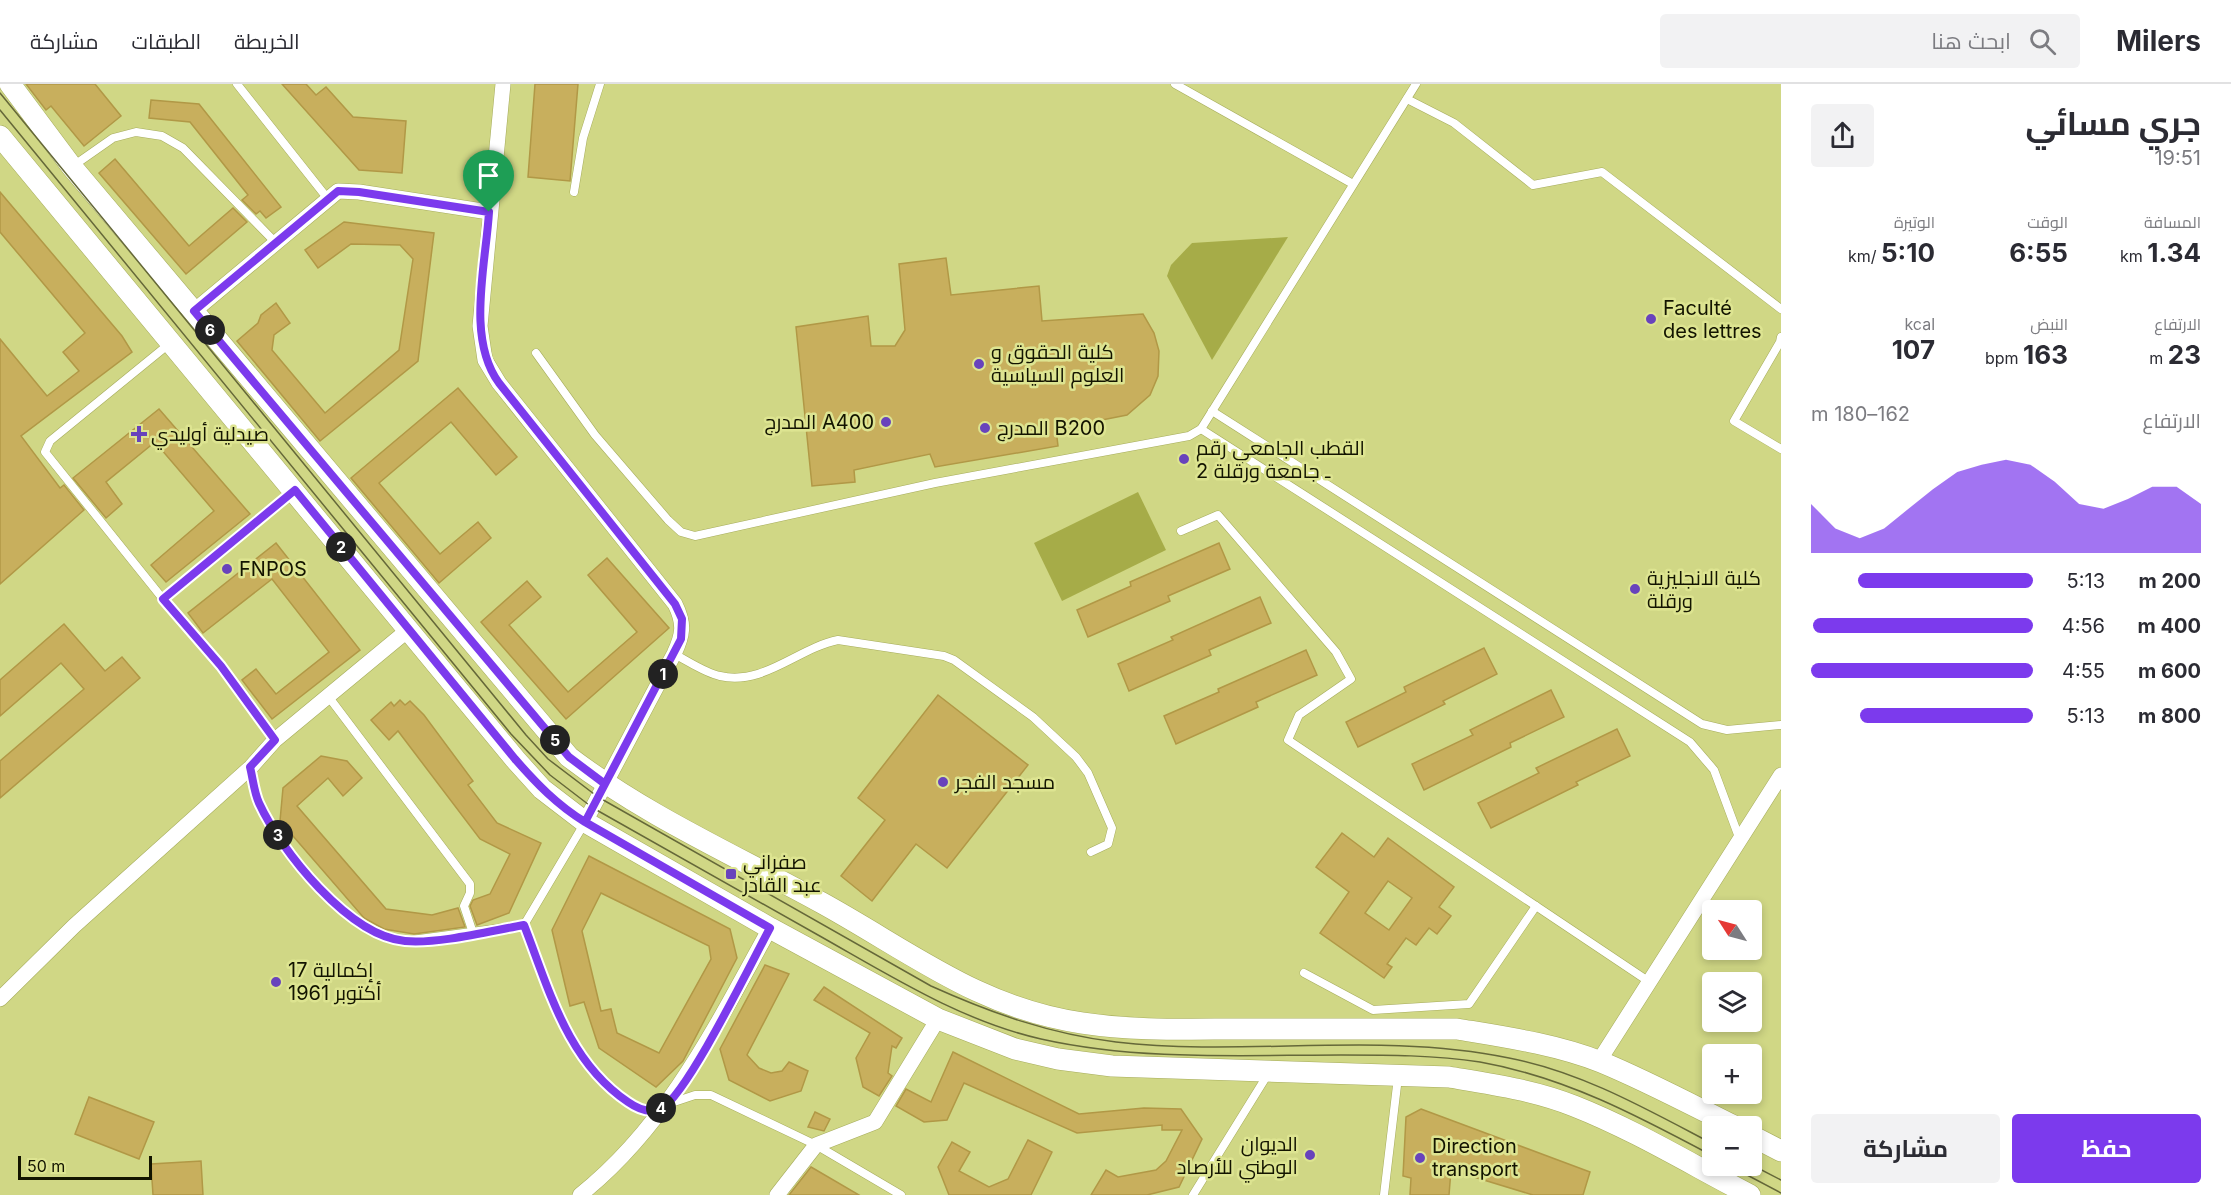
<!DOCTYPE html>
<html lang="ar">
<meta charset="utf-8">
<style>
:root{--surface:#fff;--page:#f2f2f3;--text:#2b2b33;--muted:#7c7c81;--line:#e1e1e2;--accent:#7c3aed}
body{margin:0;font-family:Inter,Cairo,sans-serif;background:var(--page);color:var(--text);direction:rtl;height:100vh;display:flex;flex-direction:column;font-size:22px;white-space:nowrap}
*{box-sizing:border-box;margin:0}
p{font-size:20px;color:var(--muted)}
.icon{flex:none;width:33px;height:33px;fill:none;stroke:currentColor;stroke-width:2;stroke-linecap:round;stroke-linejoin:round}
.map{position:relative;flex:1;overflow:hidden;direction:ltr}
.details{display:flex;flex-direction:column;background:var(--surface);width:450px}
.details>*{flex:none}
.needle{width:39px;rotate:306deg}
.fabs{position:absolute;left:1702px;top:816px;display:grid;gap:12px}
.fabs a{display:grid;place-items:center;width:60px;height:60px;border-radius:6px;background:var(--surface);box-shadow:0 3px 9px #0003;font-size:30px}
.scale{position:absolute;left:18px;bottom:15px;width:134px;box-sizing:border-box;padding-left:6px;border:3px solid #131400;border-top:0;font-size:16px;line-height:21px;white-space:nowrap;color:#131400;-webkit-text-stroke:4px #dde491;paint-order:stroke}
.pin{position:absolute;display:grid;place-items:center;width:51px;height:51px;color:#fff;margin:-62px -26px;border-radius:50% 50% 50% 0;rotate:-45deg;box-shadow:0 0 6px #0007}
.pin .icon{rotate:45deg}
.km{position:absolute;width:30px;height:30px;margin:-15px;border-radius:50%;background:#222;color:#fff;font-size:16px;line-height:30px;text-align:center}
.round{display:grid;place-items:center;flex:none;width:63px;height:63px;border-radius:6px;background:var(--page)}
.head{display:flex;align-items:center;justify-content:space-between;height:102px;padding:0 30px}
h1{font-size:33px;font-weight:700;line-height:45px}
.metrics{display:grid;grid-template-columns:repeat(3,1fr);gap:9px;height:102px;padding:6px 30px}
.metrics div{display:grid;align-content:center}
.metrics b{font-size:26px;font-weight:700}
.metrics small{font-size:16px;font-weight:400}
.metrics p{font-size:16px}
.chart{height:168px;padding:12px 30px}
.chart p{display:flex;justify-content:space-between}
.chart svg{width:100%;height:108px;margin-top:6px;fill:var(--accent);opacity:.7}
.button{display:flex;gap:12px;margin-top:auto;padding:12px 30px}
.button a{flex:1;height:69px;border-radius:6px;background:var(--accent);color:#fff;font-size:24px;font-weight:700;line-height:69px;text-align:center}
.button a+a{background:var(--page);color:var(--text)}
ul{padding:0 30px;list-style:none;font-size:20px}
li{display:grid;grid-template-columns:96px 72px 1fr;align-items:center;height:45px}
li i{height:15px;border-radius:8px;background:var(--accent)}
header{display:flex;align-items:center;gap:36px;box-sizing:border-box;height:84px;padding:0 30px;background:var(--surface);border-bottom:2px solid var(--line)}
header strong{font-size:28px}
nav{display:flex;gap:33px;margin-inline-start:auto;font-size:21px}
.search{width:420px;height:54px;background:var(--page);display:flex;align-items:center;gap:15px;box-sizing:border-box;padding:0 21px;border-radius:6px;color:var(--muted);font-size:22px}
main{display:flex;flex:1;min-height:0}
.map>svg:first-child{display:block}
.green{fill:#a6ac48}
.building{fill:#c8af5d;stroke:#b19846;stroke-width:1.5;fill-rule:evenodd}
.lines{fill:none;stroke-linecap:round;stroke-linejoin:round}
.lane-casing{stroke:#a6ac5b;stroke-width:9}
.street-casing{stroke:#a6ac5b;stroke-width:16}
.secondary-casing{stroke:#a6ac5b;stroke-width:22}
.lane{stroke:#fff;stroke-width:8}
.street{stroke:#fff;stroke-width:15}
.secondary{stroke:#fff;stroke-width:21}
.tram{stroke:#656839;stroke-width:1.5}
.route-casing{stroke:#fff;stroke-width:12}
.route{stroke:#7c3aed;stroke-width:8}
.poi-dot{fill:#6843bc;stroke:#dde491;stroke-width:2}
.labels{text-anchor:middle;stroke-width:5;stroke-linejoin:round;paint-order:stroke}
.poi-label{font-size:20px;fill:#131400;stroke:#dde491;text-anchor:start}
</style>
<header>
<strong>Milers</strong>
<div class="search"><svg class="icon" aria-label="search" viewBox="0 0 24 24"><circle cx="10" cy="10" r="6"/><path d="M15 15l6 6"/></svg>ابحث هنا</div>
<nav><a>الخريطة</a><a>الطبقات</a><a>مشاركة</a></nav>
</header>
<main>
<section class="details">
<div class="head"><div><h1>جري مسائي</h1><p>19:51</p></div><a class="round"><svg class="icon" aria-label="share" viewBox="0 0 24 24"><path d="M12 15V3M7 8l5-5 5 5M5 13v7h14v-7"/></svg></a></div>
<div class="metrics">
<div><p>المسافة</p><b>1.34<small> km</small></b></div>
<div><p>الوقت</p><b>6:55</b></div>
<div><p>الوتيرة</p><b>5:10<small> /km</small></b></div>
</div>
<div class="metrics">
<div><p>الارتفاع</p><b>23<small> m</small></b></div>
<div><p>النبض</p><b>163<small> bpm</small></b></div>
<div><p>kcal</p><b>107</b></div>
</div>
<div class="chart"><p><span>الارتفاع</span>162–180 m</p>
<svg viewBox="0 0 160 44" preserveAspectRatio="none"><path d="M0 44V24L10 34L20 38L30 34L40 26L50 18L60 11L70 8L80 6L90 8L100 15L110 24L120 26L130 22L140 17L150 17L160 24V44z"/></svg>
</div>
<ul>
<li><b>200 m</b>5:13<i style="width:79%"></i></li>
<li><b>400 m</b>4:56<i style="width:99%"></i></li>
<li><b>600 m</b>4:55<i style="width:100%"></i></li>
<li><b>800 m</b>5:13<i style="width:78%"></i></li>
</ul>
<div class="button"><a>حفظ</a><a>مشاركة</a></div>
</section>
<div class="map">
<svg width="1781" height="1111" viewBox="0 0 1781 1111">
<rect width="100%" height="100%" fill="#d0d785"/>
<!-- green -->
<g class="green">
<polygon points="1288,153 1212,276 1167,192 1171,181 1192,159"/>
<polygon points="1138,408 1166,466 1062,517 1034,459"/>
</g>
<!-- building -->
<g class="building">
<polygon points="26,0 95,0 121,32 84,62 51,22 46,26"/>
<polygon points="282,0 306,0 316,11 326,3 353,33 406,37 402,89 359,86"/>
<polygon points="535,0 578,0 570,97 528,93"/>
<polygon points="151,16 199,20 281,123 266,134 260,127 256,130 242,116 248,111 190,38 149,34"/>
<polygon points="115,75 189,162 233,124 247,138 186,190 99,89"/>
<polygon points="0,108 122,252 132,268 21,352 60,404 64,401 84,426 0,500 0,255 47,312 79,287 63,268 85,249 0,148"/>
<polygon points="344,138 434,149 418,277 320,357 237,257 258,239 261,231 276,219 290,239 274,251 272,266 325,329 399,266 413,175 400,161 351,160 318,184 305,166"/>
<polygon points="946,174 951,211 1039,202 1042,237 1143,230 1154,249 1159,267 1158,292 1150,311 1127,331 1056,345 1058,362 935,383 930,370 854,386 855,398 812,402 796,243 868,232 871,262 895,262 905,246 899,180"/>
<polygon points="458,304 517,373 496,391 451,338 379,399 440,470 478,438 491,454 439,499 351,394"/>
<polygon points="159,325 250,430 166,498 151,481 214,427 155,358 106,398 122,420 106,434 73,394"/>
<polygon points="276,459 360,566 272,635 242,596 256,585 276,610 329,568 272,495 203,549 188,529"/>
<polygon points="1219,459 1230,485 1168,512 1170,517 1088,553 1077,526 1131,502 1130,498"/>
<polygon points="607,474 669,544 566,635 481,538 527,497 541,513 509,541 568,608 637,548 588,491"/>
<polygon points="1260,513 1271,539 1209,566 1211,571 1129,607 1118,580 1173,556 1171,553"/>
<polygon points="64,540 105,587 122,573 140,594 0,714 0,677 84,605 61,579 0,632 0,596"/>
<polygon points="1484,564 1497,590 1443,617 1445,620 1358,663 1346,638 1406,608 1404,603"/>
<polygon points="1306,566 1317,591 1256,618 1258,623 1176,660 1164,632 1219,608 1218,605"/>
<polygon points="1551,606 1564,633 1510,659 1511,663 1424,706 1412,680 1473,651 1470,646"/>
<polygon points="938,611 1028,681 947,784 916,760 872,817 841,792 885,736 858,714"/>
<polygon points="400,616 405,621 410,617 424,631 473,697 468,701 497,739 541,759 509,829 477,841 470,822 473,816 490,810 510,770 480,755 398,647 389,656 371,636 391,618 394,622"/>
<polygon points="1617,645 1630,672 1576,698 1578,701 1491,744 1478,719 1539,689 1536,684"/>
<polygon points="321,672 347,677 362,694 343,712 328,694 297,722 386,825 432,831 458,824 465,843 414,850 384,845 364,834 280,737 283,704"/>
<path d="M 1342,749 L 1374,773 L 1388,754 L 1454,803 L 1439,823 L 1451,832 L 1437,850 L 1429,844 L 1416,861 L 1406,854 L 1387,880 L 1392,883 L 1384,894 L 1320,849 L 1349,808 L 1316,783 ZM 1388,797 L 1412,814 L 1389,846 L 1365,829 Z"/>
<path d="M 589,772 L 730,845 L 737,874 L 683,977 L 656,1003 L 599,964 L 584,918 L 570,922 L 552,846 ZM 601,809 L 709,862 L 711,875 L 659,969 L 617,949 L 611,925 L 601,927 L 582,847 Z"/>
<polygon points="765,881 789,890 747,971 759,984 771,989 782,987 789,978 808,987 801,1007 770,1017 729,996 720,965"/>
<polygon points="824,903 902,954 896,964 892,962 888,989 892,992 879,1012 863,1003 856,974 870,949 814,916"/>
<polygon points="953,968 1079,1030 1144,1024 1181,1025 1202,1055 1179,1103 1147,1111 1091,1111 1106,1086 1118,1093 1156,1086 1166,1077 1182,1046 1162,1046 1162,1041 1077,1049 964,999 947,1036 924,1038 896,1022 906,1005 931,1018"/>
<polygon points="89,1013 154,1038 139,1075 75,1050"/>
<polygon points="1421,1025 1590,1088 1583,1111 1533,1111 1451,1086 1449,1111 1410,1111 1411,1094 1403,1092 1406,1033"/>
<polygon points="815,1028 830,1035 824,1047 808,1043"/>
<polygon points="1028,1056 1052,1068 1031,1111 949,1111 938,1083 952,1058 970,1068 959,1087 989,1103 1008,1095"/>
<polygon points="201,1077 203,1111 153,1111 151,1080"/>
<polygon points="811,1083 859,1111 789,1111"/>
</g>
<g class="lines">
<!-- lane casing -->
<g class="lane-casing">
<g id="lane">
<polyline points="237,0 328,115"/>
<polyline points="1175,0 1353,100"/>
<polyline points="1407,15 1454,39 1533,101 1602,88 1781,225"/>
<polyline points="73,82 113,54 136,48 162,52 183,64 276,159"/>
<polyline points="574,108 583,54 600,0"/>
<polyline points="1781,253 1780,258 1734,337 1781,365"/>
<polyline points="536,269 595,351 668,436 681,448 695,452 935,399 1189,352 1201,345 1416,0"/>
<polyline points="1212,327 1702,640 1727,646 1781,641"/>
<polyline points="1201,345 1690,658 1714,686 1740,756"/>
<polyline points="1181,447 1218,431 1336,568 1351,595 1299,631 1288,656 1651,899"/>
<polyline points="163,515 45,368 50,357 169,260"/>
<path d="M 674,570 C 688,577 705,589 720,592 C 764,602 798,564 838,556 L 944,572 L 954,576 L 1033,633 L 1076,673 L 1088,689 L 1112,744 L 1108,760 L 1091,768"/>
<polyline points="328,612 470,800 470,809 464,822 473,849"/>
<polyline points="275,656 221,582 163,515 291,409"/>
<path d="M 251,683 C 253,695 254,708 259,719 C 282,772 346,846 404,857 L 524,841 L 584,740"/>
<path d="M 524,841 C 549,904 563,961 615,1008 C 629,1020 642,1029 660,1024"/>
<polyline points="1304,889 1373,926 1469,920 1536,822"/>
<polyline points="671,1019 695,1011 711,1011 816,1061 901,1111"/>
<polyline points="1193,1111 1268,990"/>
<polyline points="1384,1111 1398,993"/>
</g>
</g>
<!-- street casing -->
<g class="street-casing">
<g id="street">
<path d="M 503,0 L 480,242 L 485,276 L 499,299 L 675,520 C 685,540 683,551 674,570 L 585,738"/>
<polyline points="194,227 338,107 359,108 489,128"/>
<polyline points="0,915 74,842 251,683 275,656 408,546"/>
<polyline points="1599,977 1781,691"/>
<path d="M 580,1111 C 668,1041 717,940 770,844"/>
<polyline points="777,1111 816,1061 875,1038 938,935"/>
</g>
</g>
<!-- secondary casing -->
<g class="secondary-casing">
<g id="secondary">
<path d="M 10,0 L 72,83 L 569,673 C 646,732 737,772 822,819 C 911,868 979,924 1082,939 C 1134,947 1188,945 1241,945 C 1313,945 1385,945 1457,945 C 1505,953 1555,960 1601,978 C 1647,997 1690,1020 1734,1042"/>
<path d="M 0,52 L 515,675 L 542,705 L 585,738 L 770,844 L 938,935 L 1015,965 L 1058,975 L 1112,982 L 1449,993 C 1491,1000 1534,1006 1574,1022 C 1635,1046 1692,1081 1750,1111"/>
<polyline points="1752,1052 1781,1067"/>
</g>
</g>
<!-- lane -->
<use href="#lane" class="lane"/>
<!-- street -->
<use href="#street" class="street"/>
<!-- secondary -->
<use href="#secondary" class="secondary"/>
<!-- tram -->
<g class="tram">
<path d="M 0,9 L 526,651 L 548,675 L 598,713 L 931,902 C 991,929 1050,950 1116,958 C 1247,973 1380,947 1509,974 C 1582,988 1648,1026 1713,1060"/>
<path d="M 0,26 L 511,650 L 550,691 L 593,724 C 668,766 743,808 818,851 C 889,891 961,937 1041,955 C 1139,977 1242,971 1341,971 C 1388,971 1434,971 1480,978 C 1565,993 1638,1032 1713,1072"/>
<polyline points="1752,1081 1781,1096"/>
<polyline points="1730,1082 1781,1109"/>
</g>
</g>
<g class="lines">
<!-- route casing -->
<g class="route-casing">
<path id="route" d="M 489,128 C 486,180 466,254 499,299 L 675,520 L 682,535 L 681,555 L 605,700 L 585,738 C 557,721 536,699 515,675 L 295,406 L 163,515 L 221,582 L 275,656 L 250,683 C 253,695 254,708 259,719 C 281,767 349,852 405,857 C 439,860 490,847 524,841 C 549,905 567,977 628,1018 C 638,1025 651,1030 662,1024 C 688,1009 752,877 770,844 L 585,738 L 605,700 L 569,673 L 194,227 L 338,107 L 359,108 L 489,128"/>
</g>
<!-- route -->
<use href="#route" class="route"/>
</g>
<!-- markers -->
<g class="poi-dot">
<circle cx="1651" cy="235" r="6"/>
<circle cx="979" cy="280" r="6"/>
<circle cx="886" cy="338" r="6"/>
<circle cx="985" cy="344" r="6"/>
<path d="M136 341h6v6h6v6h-6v6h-6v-6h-6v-6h6z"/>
<circle cx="1184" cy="375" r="6"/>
<circle cx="227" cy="485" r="6"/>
<circle cx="1635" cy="505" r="6"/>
<circle cx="943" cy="698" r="6"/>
<rect x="725" y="784" width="12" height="12" rx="3"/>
<circle cx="276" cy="898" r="6"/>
<circle cx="1310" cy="1071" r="6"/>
<circle cx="1420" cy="1074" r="6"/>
</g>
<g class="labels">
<!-- poi labels -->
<g class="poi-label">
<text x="1663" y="231">Faculté<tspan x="1663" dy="23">des lettres</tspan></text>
<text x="991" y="275">كلية الحقوق و<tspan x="991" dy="23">العلوم السياسية</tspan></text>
<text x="874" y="345" text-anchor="end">المدرج A400</text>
<text x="997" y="351">المدرج B200</text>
<text x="151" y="357">صيدلية أوليدي</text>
<text x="1196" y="371">القطب الجامعي رقم<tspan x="1196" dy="23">2 ـ جامعة ورقلة</tspan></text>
<text x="239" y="492">FNPOS</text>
<text x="1647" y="501">كلية الانجليزية<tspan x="1647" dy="23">ورقلة</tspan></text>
<text x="955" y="705">مسجد الفجر</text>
<text x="743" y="785">صفراني<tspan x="743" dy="23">عبد القادر</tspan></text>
<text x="288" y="893">إكمالية 17<tspan x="288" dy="23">أكتوبر 1961</tspan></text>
<text x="1298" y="1067" text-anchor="end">الديوان<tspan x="1298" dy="23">الوطني للأرصاد</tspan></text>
<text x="1432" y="1069">Direction<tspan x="1432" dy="23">transport</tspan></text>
</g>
</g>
</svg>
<div class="fabs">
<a><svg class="needle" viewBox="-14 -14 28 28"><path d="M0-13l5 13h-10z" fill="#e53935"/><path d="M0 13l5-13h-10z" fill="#7c7c81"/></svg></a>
<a><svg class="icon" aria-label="layers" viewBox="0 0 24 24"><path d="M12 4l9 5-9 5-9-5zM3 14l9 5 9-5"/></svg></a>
<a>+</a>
<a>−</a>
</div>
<div class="scale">50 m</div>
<div class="pin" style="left:489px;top:128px;background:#1e9e55"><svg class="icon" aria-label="arrive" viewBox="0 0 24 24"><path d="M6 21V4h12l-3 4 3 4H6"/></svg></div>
<b class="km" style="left:663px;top:590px">1</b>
<b class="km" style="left:341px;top:463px">2</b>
<b class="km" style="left:278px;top:751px">3</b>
<b class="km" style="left:661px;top:1024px">4</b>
<b class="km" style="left:555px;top:656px">5</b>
<b class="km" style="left:210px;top:246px">6</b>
</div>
</main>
